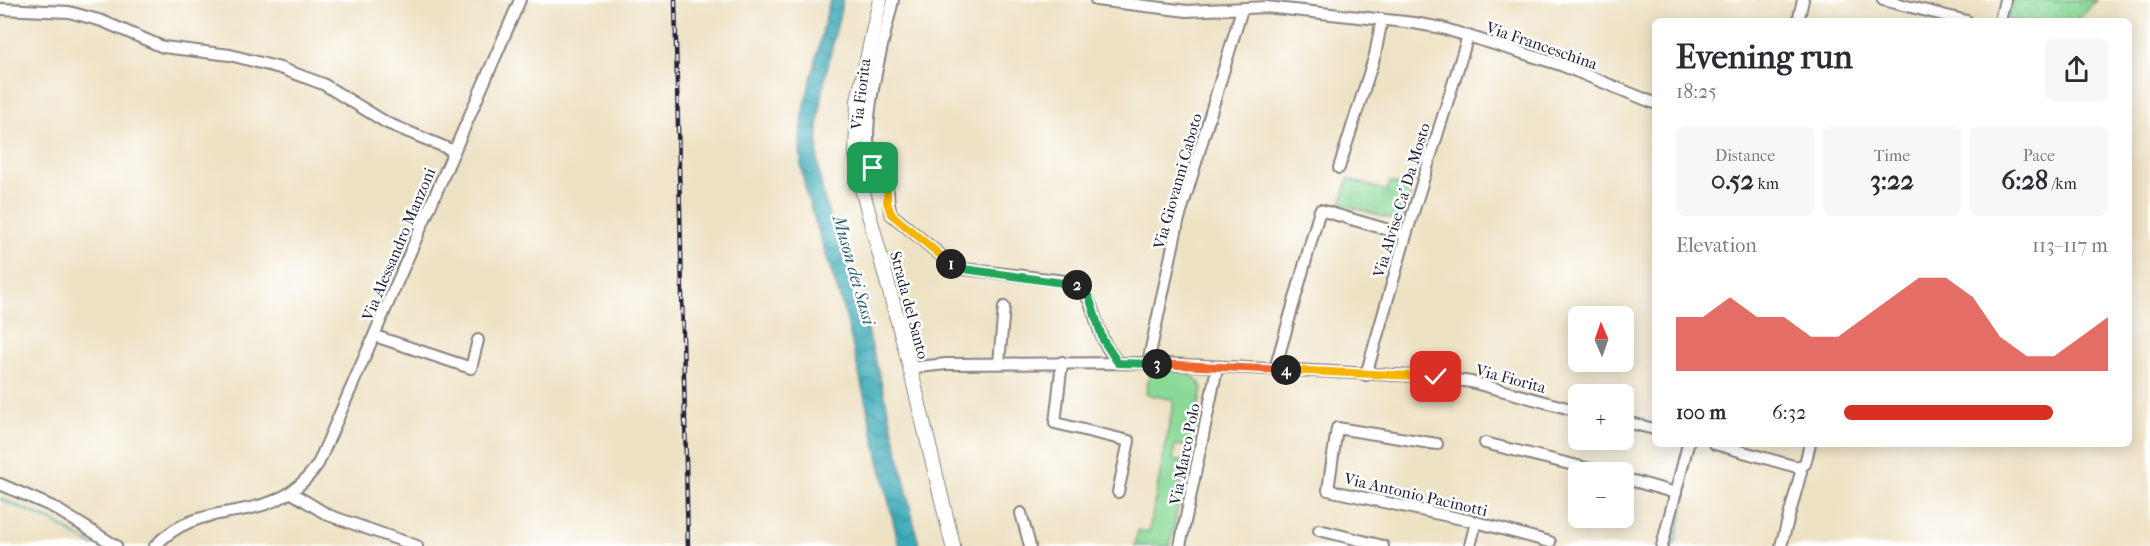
<!DOCTYPE html>
<meta charset="utf-8">
<style>
:root{--surface:#fff;--page:#f7f7f7;--text:#2b2b33;--muted:#7c7c81;--accent:#d93025}
body{margin:0;font-family:"IM FELL French Canon",serif;background:var(--page);color:var(--text);height:100vh;display:flex;flex-direction:column;font-size:22px;white-space:nowrap}
*{box-sizing:border-box;margin:0}
p{font-size:20px;color:var(--muted)}
.icon{flex:none;width:33px;height:33px;fill:none;stroke:currentColor;stroke-width:2;stroke-linecap:round;stroke-linejoin:round}
.map{position:relative;flex:1;overflow:hidden}
.panel{position:absolute;left:1652px;top:18px;width:480px;height:429px;display:flex;flex-direction:column;background:var(--surface);border-radius:9px;box-shadow:0 3px 15px #0003}
.panel>*{flex:none}
.needle{width:39px;rotate:358deg}
.buttons{position:absolute;left:1568px;top:306px;display:grid;gap:12px}
.buttons a{display:grid;place-items:center;width:66px;height:66px;border-radius:9px;background:var(--surface);box-shadow:0 3px 15px #0003;font-size:30px}
.pin{position:absolute;display:grid;place-items:center;width:51px;height:51px;color:#fff;margin:-26px;border-radius:12px;box-shadow:0 3px 9px #0006}
.km{position:absolute;width:30px;height:30px;margin:-15px;border-radius:50%;background:#222;color:#fff;font-size:16px;line-height:30px;text-align:center}
.round{display:grid;place-items:center;flex:none;width:63px;height:63px;border-radius:9px;background:var(--page)}
.headline{display:flex;align-items:center;justify-content:space-between;height:102px;padding:0 24px}
h1{font-size:33px;font-weight:700;line-height:45px}
.stats{display:grid;grid-template-columns:repeat(3,1fr);gap:9px;height:102px;padding:6px 24px}
.stats div{display:grid;align-content:center;border-radius:9px;background:var(--page);text-align:center}
.stats b{font-size:26px;font-weight:700}
.stats small{font-size:16px;font-weight:400}
.stats p{font-size:16px}
.chart{height:168px;padding:12px 24px}
.chart p{display:flex;justify-content:space-between}
.chart svg{width:100%;height:108px;margin-top:6px;fill:var(--accent);opacity:.7}
ul{padding:0 24px;list-style:none;font-size:20px}
li{display:grid;grid-template-columns:96px 72px 1fr;align-items:center;height:45px}
li i{height:15px;border-radius:8px;background:var(--accent)}
.map>svg:first-child{display:block}
.grass{fill:#8bd997;stroke:#567e69;stroke-width:1.5}
.park{fill:url(#park-crowns);stroke:#567e69;stroke-width:1.5}
.garden{fill:url(#garden-dots);stroke:#567e69;stroke-width:1.5}
.water{fill:url(#water-waves);stroke:#2e6679;stroke-width:1.5}
.lines{fill:none;stroke-linecap:round;stroke-linejoin:round}
.stream{stroke:#3aaab7;stroke-width:2}
.minor-casing{stroke:#888280;stroke-width:14}
.major-casing{stroke:#888280;stroke-width:16}
.minor{stroke:#fff;stroke-width:10}
.major{stroke:#fff;stroke-width:14}
.rail-casing{stroke:#22223b;stroke-width:4.5}
.rail{stroke:#fff;stroke-width:2;stroke-dasharray:7;stroke-linecap:butt}
.split-1-casing{stroke:#fff;stroke-width:12}
.split-2-casing{stroke:#fff;stroke-width:12}
.split-3-casing{stroke:#fff;stroke-width:12}
.split-4-casing{stroke:#fff;stroke-width:12}
.split-5-casing{stroke:#fff;stroke-width:12}
.split-1{stroke:#f5b400;stroke-width:8}
.split-2{stroke:#22a559;stroke-width:8}
.split-3{stroke:#22a559;stroke-width:8}
.split-4{stroke:#f0652b;stroke-width:8}
.split-5{stroke:#f5b400;stroke-width:8}
.labels{text-anchor:middle;stroke-width:5;stroke-linejoin:round;paint-order:stroke}
.street-label{font-size:16px;fill:#22223b;stroke:#fff}
.water-label{font-size:18px;font-style:italic;fill:#2d5f73;stroke:#fff}
</style>
<div class="map">
<svg width="2150" height="546" viewBox="0 0 2150 546">
<defs>
<pattern id="park-crowns" width="20" height="18" patternUnits="userSpaceOnUse" patternTransform="scale(1.5)"><rect width="20" height="18" fill="#8bd997"/><path d="M2 6a3 3 0 1 1 6 0M12 15a3 3 0 1 1 6 0" fill="none" stroke="#78ba83"/></pattern>
<pattern id="garden-dots" width="8" height="8" patternUnits="userSpaceOnUse" patternTransform="scale(1.5)"><rect width="8" height="8" fill="#8bd997"/><path d="M2 2h.1M6 6h.1" fill="none" stroke="#78ba83" stroke-width="1.8" stroke-linecap="round"/></pattern>
<pattern id="water-waves" width="16" height="10" patternUnits="userSpaceOnUse" patternTransform="scale(1.5)"><rect width="16" height="10" fill="#3aaab7"/><path d="M0 5q4-4 8 0t8 0" fill="none" stroke="#308a96"/></pattern>
</defs>
<rect width="100%" height="100%" fill="#fff"/>
<filter id="ink" filterUnits="userSpaceOnUse"><feTurbulence type="fractalNoise" baseFrequency=".0167" numOctaves="2"/><feDisplacementMap in="SourceGraphic" scale="12" xChannelSelector="R" yChannelSelector="G"/><feConvolveMatrix kernelMatrix="1 2 1 2 8 2 1 2 1" color-interpolation-filters="sRGB"/></filter>
<filter id="wash" filterUnits="userSpaceOnUse"><feTurbulence type="fractalNoise" baseFrequency=".008" numOctaves="4" result="noise"/><feDisplacementMap in="SourceGraphic" scale="24" xChannelSelector="R" yChannelSelector="G"/><feGaussianBlur stdDeviation="1.35" result="paint"/><feColorMatrix in="noise" values="0 0 0 0 0 0 0 0 0 0 0 0 0 0 0 0 0 1.4 0 .05"/><feComposite in="paint" operator="in"/></filter>
<g filter="url(#wash)">
<rect width="100%" height="100%" fill="#eee2c4"/>
<!-- grass -->
<path class="grass" d="M 1150,369 C 1170,370 1193,367 1202,388 L 1191,447 L 1175,445 L 1173,460 L 1185,462 L 1186,456 L 1188,457 L 1170,546 L 1135,546 L 1138,530 L 1149,532 L 1174,400 L 1146,394 Z"/>
<!-- park -->
<polygon class="park" points="1348,179 1387,191 1390,182 1412,189 1402,222 1341,204"/>
<!-- garden -->
<polygon class="garden" points="2012,0 2097,0 2077,21 2007,21"/>
<!-- water -->
<path class="water" d="M 830,0 L 843,0 C 831,55 812,115 819,171 C 826,220 850,268 863,315 C 885,391 902,469 919,546 L 899,546 L 846,317 L 806,193 L 801,166 L 800,140 L 804,108 Z"/>
<g class="lines">
<!-- stream -->
<g class="stream">
<polyline points="0,499 52,521 93,546"/>
<polyline points="1674,546 1686,499"/>
</g>
</g>
</g>
<g filter="url(#ink)">
<g class="lines">
<!-- minor casing -->
<g class="minor-casing">
<g id="minor">
<path d="M 893,0 C 884,40 857,131 873,168 C 877,175 885,180 887,187 C 889,196 888,205 891,214 L 956,268 L 1073,282 C 1094,296 1093,318 1103,339 C 1106,348 1113,355 1118,363"/>
<polyline points="1096,0 1187,11 1266,7 1414,23 1442,28 1561,65 1654,103"/>
<polyline points="1883,0 1967,21"/>
<polyline points="0,9 69,12 102,21 163,47 230,55 280,68 323,84 387,123 454,151"/>
<polyline points="1798,21 1803,0"/>
<polyline points="2000,21 2005,0"/>
<polyline points="1339,168 1375,55 1382,19"/>
<polyline points="375,336 471,368 478,340"/>
<polyline points="1062,362 1055,423 1129,441 1118,492"/>
<polyline points="999,363 1004,307"/>
<polyline points="1148,363 1178,222 1242,9"/>
<polyline points="910,368 946,364 1148,363 1435,377 1471,382 1578,411"/>
<polyline points="1275,369 1320,210 1406,235"/>
<polyline points="1366,375 1406,235 1468,36"/>
<polyline points="1623,421 1654,429"/>
<polyline points="1485,443 1602,472"/>
<polyline points="1437,444 1337,428 1328,490 1476,522 1550,542"/>
<polyline points="1715,444 1797,467 1805,464 1810,444"/>
<polyline points="1623,478 1676,493"/>
<polyline points="0,484 53,507 116,546"/>
<polyline points="292,493 328,515 417,546"/>
<polyline points="1021,513 1030,546"/>
<polyline points="1319,530 1383,546"/>
<path d="M 155,546 C 207,491 269,534 318,464 L 520,0"/>
<polyline points="1180,546 1217,368"/>
<polyline points="1470,546 1476,522"/>
<polyline points="1662,546 1688,444"/>
<polyline points="1781,546 1801,472 1800,466"/>
</g>
</g>
<!-- major casing -->
<g class="major-casing">
<polyline id="major" points="880,0 858,101 856,154 861,185 906,351 953,546"/>
</g>
<!-- minor -->
<use href="#minor" class="minor"/>
<!-- major -->
<use href="#major" class="major"/>
<!-- rail casing -->
<g class="rail-casing">
<polyline id="rail" points="675,0 688,546"/>
</g>
<!-- rail -->
<use href="#rail" class="rail"/>
</g>
</g>
<g class="lines" filter="url(#ink)">
<!-- split-1 casing -->
<g class="split-1-casing">
<polyline id="split-1" points="873,168 887,186 887,202 891,214 951,264"/>
</g>
<!-- split-2 casing -->
<g class="split-2-casing">
<polyline id="split-2" points="951,264 957,268 1077,285"/>
</g>
<!-- split-3 casing -->
<g class="split-3-casing">
<polyline id="split-3" points="1077,285 1089,297 1103,340 1118,363 1157,364"/>
</g>
<!-- split-4 casing -->
<g class="split-4-casing">
<polyline id="split-4" points="1157,364 1286,370"/>
</g>
<!-- split-5 casing -->
<g class="split-5-casing">
<polyline id="split-5" points="1286,370 1436,377"/>
</g>
<!-- split-1 -->
<use href="#split-1" class="split-1"/>
<!-- split-2 -->
<use href="#split-2" class="split-2"/>
<!-- split-3 -->
<use href="#split-3" class="split-3"/>
<!-- split-4 -->
<use href="#split-4" class="split-4"/>
<!-- split-5 -->
<use href="#split-5" class="split-5"/>
</g>
<g class="labels">
<!-- street labels -->
<g class="street-label">
<text transform="translate(1542 45) rotate(19)" y="6">Via Franceschina</text>
<text transform="translate(860 94) rotate(-83)" y="6">Via Fiorita</text>
<text transform="translate(1177 181) rotate(-74)" y="6">Via Giovanni Caboto</text>
<text transform="translate(1401 200) rotate(-73)" y="6">Via Alvise Ca' Da Mosto</text>
<text transform="translate(398 244) rotate(-67)" y="6">Via Alessandro Manzoni</text>
<text transform="translate(910 305) rotate(75)" y="6">Strada del Santo</text>
<text transform="translate(1511 378) rotate(15)" y="6">Via Fiorita</text>
<text transform="translate(1184 454) rotate(-79)" y="6">Via Marco Polo</text>
<text transform="translate(1416 494) rotate(13)" y="6">Via Antonio Pacinotti</text>
</g>
<!-- water labels -->
<g class="water-label">
<text transform="translate(854 270) rotate(74)" y="6">Muson dei Sassi</text>
</g>
</g>
</svg>
<div class="buttons">
<a><svg class="needle" viewBox="-14 -14 28 28"><path d="M0-13l5 13h-10z" fill="#e53935"/><path d="M0 13l5-13h-10z" fill="#7c7c81"/></svg></a>
<a>+</a>
<a>−</a>
</div>
<div class="pin" style="left:873px;top:168px;background:#1e9e55"><svg class="icon" aria-label="arrive" viewBox="0 0 24 24"><path d="M6 21V4h12l-3 4 3 4H6"/></svg></div>
<div class="pin" style="left:1436px;top:377px;background:#d93025"><svg class="icon" aria-label="check" viewBox="0 0 24 24"><path d="M5 12l5 5 9-10"/></svg></div>
<b class="km" style="left:951px;top:264px">1</b>
<b class="km" style="left:1077px;top:285px">2</b>
<b class="km" style="left:1157px;top:364px">3</b>
<b class="km" style="left:1286px;top:370px">4</b>
<section class="panel">
<div class="headline"><div><h1>Evening run</h1><p>18:25</p></div><a class="round"><svg class="icon" aria-label="share" viewBox="0 0 24 24"><path d="M12 15V3M7 8l5-5 5 5M5 13v7h14v-7"/></svg></a></div>
<div class="stats">
<div><p>Distance</p><b>0.52<small> km</small></b></div>
<div><p>Time</p><b>3:22</b></div>
<div><p>Pace</p><b>6:28<small> /km</small></b></div>
</div>
<div class="chart"><p><span>Elevation</span>113–117 m</p>
<svg viewBox="0 0 160 44" preserveAspectRatio="none"><path d="M0 44V22L10 22L20 14L30 22L40 22L50 30L60 30L70 22L80 14L90 6L100 6L110 14L120 30L130 38L140 38L150 30L160 22V44z"/></svg>
</div>
<ul>
<li><b>100 m</b>6:32<i style="width:79%"></i></li>
</ul>
</section>
</div>
